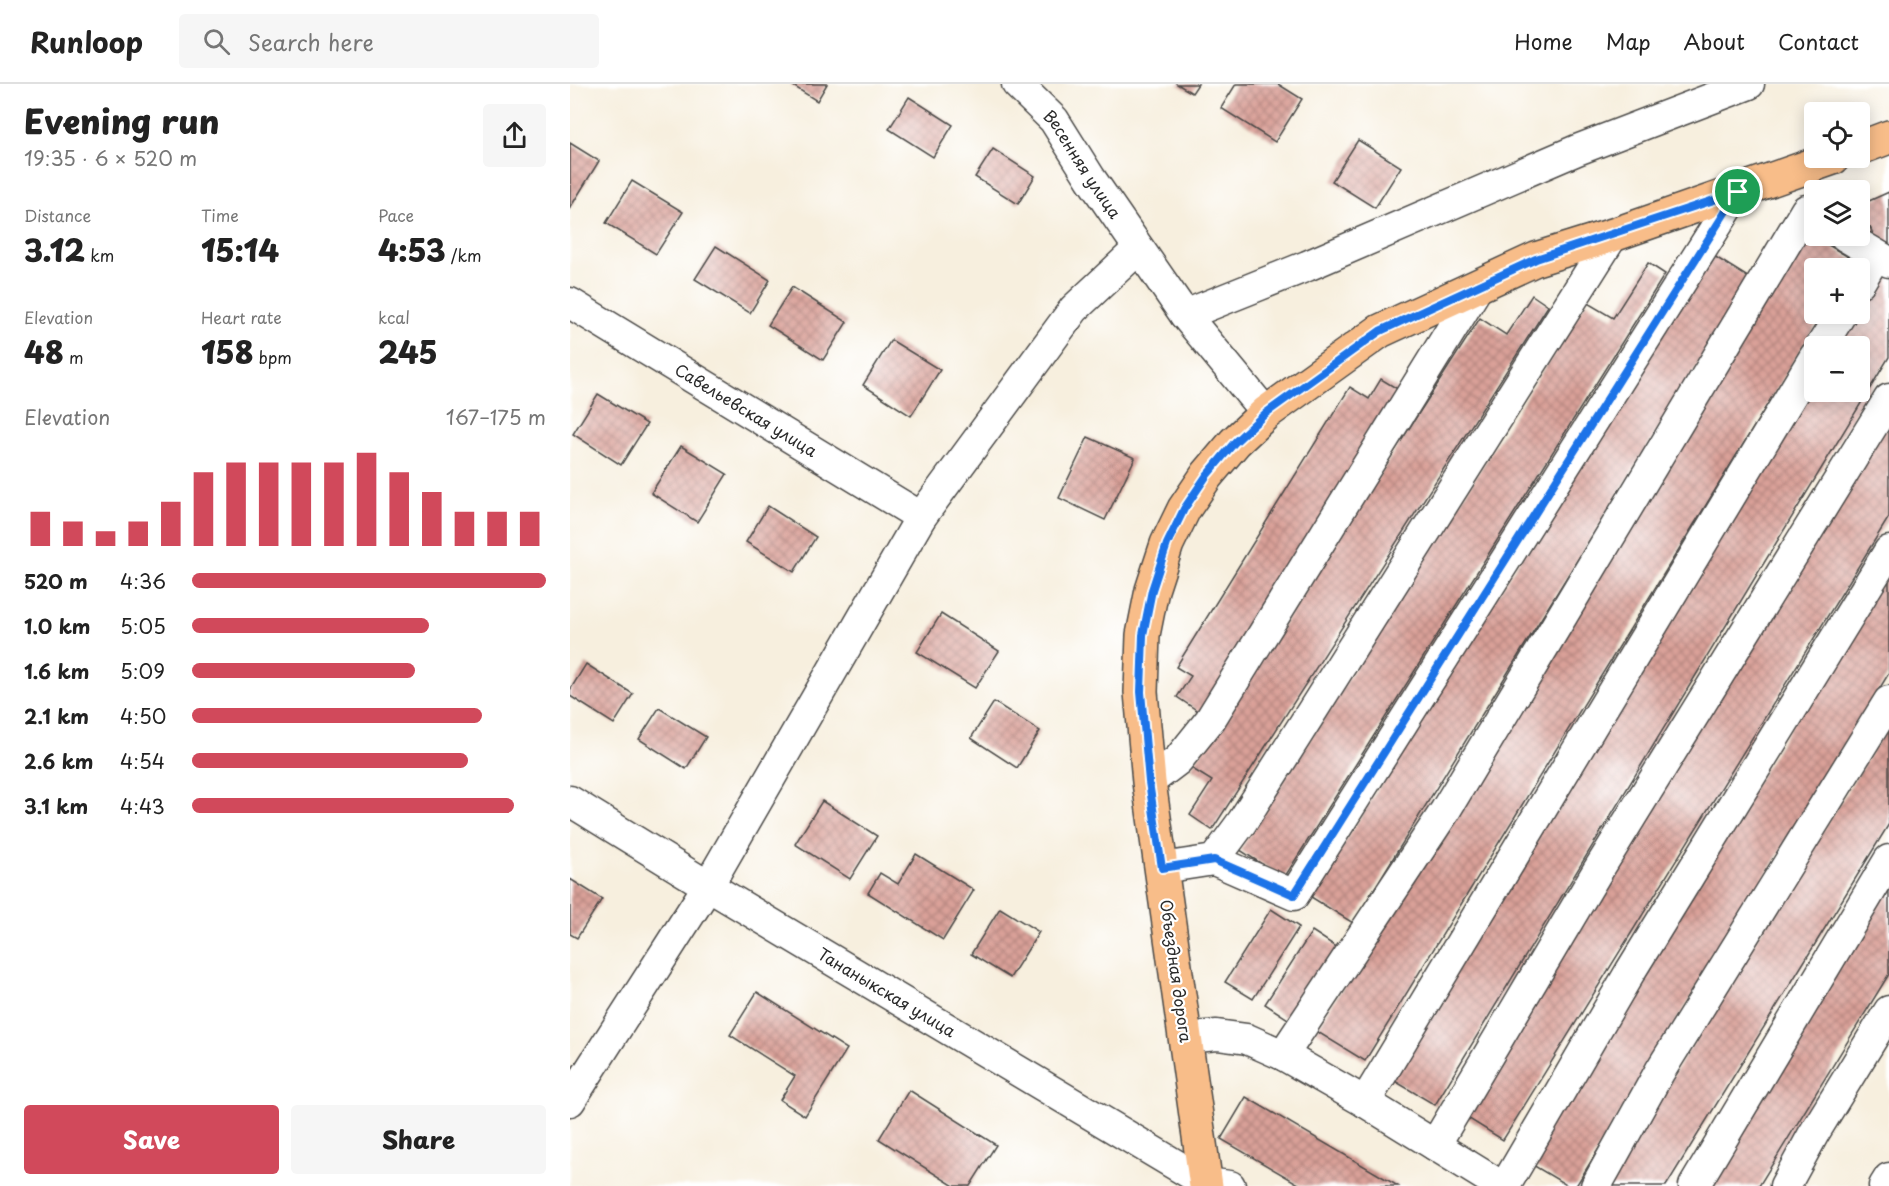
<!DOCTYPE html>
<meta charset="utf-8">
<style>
:root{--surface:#fff;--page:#f6f6f6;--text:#222;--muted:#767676;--line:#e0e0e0;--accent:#d1495b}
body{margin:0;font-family:"Playpen Sans",sans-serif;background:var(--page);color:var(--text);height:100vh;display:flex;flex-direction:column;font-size:22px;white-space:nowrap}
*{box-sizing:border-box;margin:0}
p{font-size:20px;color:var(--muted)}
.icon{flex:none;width:33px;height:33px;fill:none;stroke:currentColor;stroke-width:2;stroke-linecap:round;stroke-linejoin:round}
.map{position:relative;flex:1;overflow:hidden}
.sheet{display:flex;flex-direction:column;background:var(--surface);width:570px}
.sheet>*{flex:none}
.controls{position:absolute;left:1234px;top:18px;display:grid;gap:12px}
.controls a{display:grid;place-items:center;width:66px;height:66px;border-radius:6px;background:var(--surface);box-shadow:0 3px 15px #0003;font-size:30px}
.pin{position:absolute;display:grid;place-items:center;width:51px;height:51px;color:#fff;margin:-26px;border:3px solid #fff;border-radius:50%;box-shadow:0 2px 6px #0007}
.round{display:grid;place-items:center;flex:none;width:63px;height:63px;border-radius:6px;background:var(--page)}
.headline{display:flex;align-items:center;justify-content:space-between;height:102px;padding:0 24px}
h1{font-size:33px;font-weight:800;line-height:45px}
.figures{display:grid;grid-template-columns:repeat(3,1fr);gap:9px;height:102px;padding:6px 24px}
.figures div{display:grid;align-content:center}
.figures b{font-size:30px;font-weight:800}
.figures small{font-size:16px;font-weight:400}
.figures p{font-size:16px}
.chart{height:168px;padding:12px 24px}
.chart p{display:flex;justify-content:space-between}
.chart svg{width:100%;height:108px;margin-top:6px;stroke:var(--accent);stroke-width:6}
.button{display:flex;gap:12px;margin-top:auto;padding:12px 24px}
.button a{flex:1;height:69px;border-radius:6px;background:var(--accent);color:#fff;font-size:24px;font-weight:800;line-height:69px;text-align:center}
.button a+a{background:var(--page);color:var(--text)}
ul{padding:0 24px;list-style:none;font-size:20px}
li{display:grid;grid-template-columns:96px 72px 1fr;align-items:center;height:45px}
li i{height:15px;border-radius:8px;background:var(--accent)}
header{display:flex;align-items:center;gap:36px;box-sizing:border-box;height:84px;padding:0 30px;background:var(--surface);border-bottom:2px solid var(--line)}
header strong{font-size:28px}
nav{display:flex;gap:33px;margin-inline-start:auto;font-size:21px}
.search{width:420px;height:54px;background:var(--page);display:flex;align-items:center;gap:15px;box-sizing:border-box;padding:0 21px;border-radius:6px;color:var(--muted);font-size:22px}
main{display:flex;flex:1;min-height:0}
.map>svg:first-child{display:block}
.building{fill:url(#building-cross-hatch)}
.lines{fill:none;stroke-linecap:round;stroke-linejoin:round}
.minor-casing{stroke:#4a4846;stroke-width:33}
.major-casing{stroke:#4a4846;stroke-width:36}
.minor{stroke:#fff;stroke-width:30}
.major{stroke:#f8bd89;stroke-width:33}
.route-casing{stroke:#fff;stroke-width:12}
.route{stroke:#1a73e8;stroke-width:8}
.labels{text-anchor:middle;stroke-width:4.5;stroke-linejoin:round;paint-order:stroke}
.street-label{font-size:16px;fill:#2b2b2b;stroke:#fff}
</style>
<header>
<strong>Runloop</strong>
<div class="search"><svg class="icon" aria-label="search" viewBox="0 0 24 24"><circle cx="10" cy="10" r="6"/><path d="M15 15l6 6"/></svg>Search here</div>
<nav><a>Home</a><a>Map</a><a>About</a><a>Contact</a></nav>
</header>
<main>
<section class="sheet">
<div class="headline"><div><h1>Evening run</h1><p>19:35 · 6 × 520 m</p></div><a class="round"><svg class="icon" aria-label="share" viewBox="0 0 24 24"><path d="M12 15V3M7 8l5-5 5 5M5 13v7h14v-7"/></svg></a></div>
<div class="figures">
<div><p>Distance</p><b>3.12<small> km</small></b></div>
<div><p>Time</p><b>15:14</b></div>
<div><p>Pace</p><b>4:53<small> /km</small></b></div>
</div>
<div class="figures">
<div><p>Elevation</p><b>48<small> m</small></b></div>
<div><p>Heart rate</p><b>158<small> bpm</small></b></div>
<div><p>kcal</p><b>245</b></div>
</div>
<div class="chart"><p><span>Elevation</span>167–175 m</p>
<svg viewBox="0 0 160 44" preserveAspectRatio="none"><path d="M5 44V30M15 44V34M25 44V38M35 44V34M45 44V26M55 44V14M65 44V10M75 44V10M85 44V10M95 44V10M105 44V6M115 44V14M125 44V22M135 44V30M145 44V30M155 44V30"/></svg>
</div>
<ul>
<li><b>520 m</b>4:36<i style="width:100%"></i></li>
<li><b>1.0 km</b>5:05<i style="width:67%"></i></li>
<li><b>1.6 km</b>5:09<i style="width:63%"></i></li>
<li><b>2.1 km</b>4:50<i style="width:82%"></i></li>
<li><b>2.6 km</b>4:54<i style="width:78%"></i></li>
<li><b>3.1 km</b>4:43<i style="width:91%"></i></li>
</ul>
<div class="button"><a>Save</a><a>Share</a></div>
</section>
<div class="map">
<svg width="1319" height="1102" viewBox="0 0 1319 1102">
<defs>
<pattern id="building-cross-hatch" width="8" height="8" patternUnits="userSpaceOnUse" patternTransform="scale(1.5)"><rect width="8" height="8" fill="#daa199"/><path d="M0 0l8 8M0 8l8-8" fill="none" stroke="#b1837d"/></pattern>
</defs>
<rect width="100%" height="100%" fill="#fff"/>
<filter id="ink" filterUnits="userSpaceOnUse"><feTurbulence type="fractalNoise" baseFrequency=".0167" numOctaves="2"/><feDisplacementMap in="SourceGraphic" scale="12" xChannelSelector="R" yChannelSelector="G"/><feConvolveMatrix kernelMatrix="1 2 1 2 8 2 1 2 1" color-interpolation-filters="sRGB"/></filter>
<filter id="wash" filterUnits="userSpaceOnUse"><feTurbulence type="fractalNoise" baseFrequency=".008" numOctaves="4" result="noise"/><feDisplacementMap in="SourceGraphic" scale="24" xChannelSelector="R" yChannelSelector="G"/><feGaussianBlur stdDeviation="1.35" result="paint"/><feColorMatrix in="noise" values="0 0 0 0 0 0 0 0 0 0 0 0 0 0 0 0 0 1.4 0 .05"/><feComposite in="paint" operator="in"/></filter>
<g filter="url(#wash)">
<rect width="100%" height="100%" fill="#f7efde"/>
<g id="blocks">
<!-- building -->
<g class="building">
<polygon points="220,0 257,0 247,17"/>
<polygon points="607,0 628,0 622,9"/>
<polygon points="666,0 708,0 732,15 705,58 651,24"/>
<polygon points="339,13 383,41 363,73 319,45"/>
<polygon points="788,56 831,83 805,124 762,97"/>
<polygon points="0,59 29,77 0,124"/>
<polygon points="423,65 465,92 448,120 405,93"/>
<polygon points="62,97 113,128 86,170 36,139"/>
<polygon points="1319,108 1319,163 1310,167 1300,143 1290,147 1290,121"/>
<polygon points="1235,147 1285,177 1280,184 1245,184 1245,230 1253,230 795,977 746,947"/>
<polygon points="146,162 200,196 180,229 125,195"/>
<polygon points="1139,169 1181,195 783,839 741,813"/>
<polygon points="1078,179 1095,190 714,794 670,766 1016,218 1043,234"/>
<polygon points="1308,184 1319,191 1319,273 865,1021 818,993 1245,288 1245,308 1290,308 1290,262 1261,262 1281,230 1290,230 1290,214"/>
<polygon points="222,203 277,238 253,276 198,241"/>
<polygon points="962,211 978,222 642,746 620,731 642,697 621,684 910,234 936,251"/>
<polygon points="321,256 370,286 341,332 293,301"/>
<polygon points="811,295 831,307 631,629 607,613 621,592 606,583 780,303 799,315"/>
<polygon points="28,310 77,340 51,381 3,350"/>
<polygon points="1319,332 1319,433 933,1056 888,1028"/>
<polygon points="518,353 565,374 535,436 489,414"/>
<polygon points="111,362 157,390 127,438 81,409"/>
<polygon points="198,422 246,453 224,488 176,458"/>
<polygon points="1319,481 1319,589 1006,1102 998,1102 956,1077"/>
<polygon points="371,530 429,567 405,604 347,568"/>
<polygon points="16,580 63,610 44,640 0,612 0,606"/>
<polygon points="424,618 470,647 447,684 401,654"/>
<polygon points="89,624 136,653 116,685 69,655"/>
<polygon points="1319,639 1319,740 1096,1102 1035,1102"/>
<polygon points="252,717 307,752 280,795 225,760"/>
<polygon points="346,770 404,806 373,856 298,809 310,789 328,800"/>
<polygon points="1319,791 1319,890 1189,1102 1128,1102"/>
<polygon points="0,795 32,815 7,854 0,850"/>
<polygon points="430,824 469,848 440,894 401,870"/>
<polygon points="701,825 729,843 683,915 655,898"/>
<polygon points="742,847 768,864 721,937 695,920"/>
<polygon points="187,908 277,965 235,1032 210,1016 225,992 160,951"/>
<polygon points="339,1006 426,1061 400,1102 384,1102 309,1055"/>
<polygon points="676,1013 828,1102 732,1102 651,1055"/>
</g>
</g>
</g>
<g filter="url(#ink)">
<use href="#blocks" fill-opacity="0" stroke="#4a4846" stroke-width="1.5"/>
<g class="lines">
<!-- minor casing -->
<g class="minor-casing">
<g id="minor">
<path id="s1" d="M 447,0 L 484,36 L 521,95 L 615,231 L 696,329"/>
<polyline points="1275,152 1319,178"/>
<polyline points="1290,198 1306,171"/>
<path id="s2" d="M 0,219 L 351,433"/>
<polyline points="615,231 737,182 1007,66 1179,0"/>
<polyline points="1251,262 1271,230"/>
<polyline points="579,698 608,676 640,636 909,201"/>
<path id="s3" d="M 0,717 L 138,802 L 636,1099 L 660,1102"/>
<polyline points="644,776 724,811 1168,108"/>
<polyline points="592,784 644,776 672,738 1043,151"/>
<polyline points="616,954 647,951 677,955 713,971 795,1018 931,1102"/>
<polyline points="713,971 875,727 1236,126"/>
<polyline points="0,1017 138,802 351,433 504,225 568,165"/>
<polyline points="795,1018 1245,272"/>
<polyline points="865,1061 1027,788 1319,315"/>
<polyline points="935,1102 1060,888 1319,467"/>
<polyline points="1026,1102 1090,987 1319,617"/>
<polyline points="1124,1102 1319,776"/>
<polyline points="1215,1102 1243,1051 1319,927"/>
<polyline points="1314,1102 1319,1094"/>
</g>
</g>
<!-- major casing -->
<g class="major-casing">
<g id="major">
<polyline points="1290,64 1319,53"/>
<polyline points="636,1102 579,698 571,608 573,551 582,506 597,460 614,425 637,391 665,358 696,329 810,247 966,175 1043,151 1263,74"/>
</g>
</g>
<!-- minor -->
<use href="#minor" class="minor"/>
<!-- major -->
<use href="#major" class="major"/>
</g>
</g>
<g class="lines" filter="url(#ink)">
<!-- route casing -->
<g class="route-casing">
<polygon id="route" points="1168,108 724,811 644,776 592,784 579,698 571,608 573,551 582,506 597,460 614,425 637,391 665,358 696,329 810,247 966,175"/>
</g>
<!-- route -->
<use href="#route" class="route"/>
</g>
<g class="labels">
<!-- street labels -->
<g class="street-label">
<text dy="6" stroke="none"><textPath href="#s1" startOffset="104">Весенняя улица</textPath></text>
<text dy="6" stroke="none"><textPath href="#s2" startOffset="206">Савельевская улица</textPath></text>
<text transform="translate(606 887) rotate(82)" y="6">Объездная дорога</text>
<text dy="6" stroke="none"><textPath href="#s3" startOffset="370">Тананыкская улица</textPath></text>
</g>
</g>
</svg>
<div class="controls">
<a><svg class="icon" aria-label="locate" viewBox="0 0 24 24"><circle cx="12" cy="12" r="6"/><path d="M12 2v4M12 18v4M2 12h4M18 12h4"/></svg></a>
<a><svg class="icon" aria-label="layers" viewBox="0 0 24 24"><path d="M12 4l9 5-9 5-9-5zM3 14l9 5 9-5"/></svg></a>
<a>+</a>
<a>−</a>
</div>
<div class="pin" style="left:1168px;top:108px;background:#1e9e55"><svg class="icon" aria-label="arrive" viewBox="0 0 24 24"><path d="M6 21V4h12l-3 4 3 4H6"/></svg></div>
</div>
</main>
